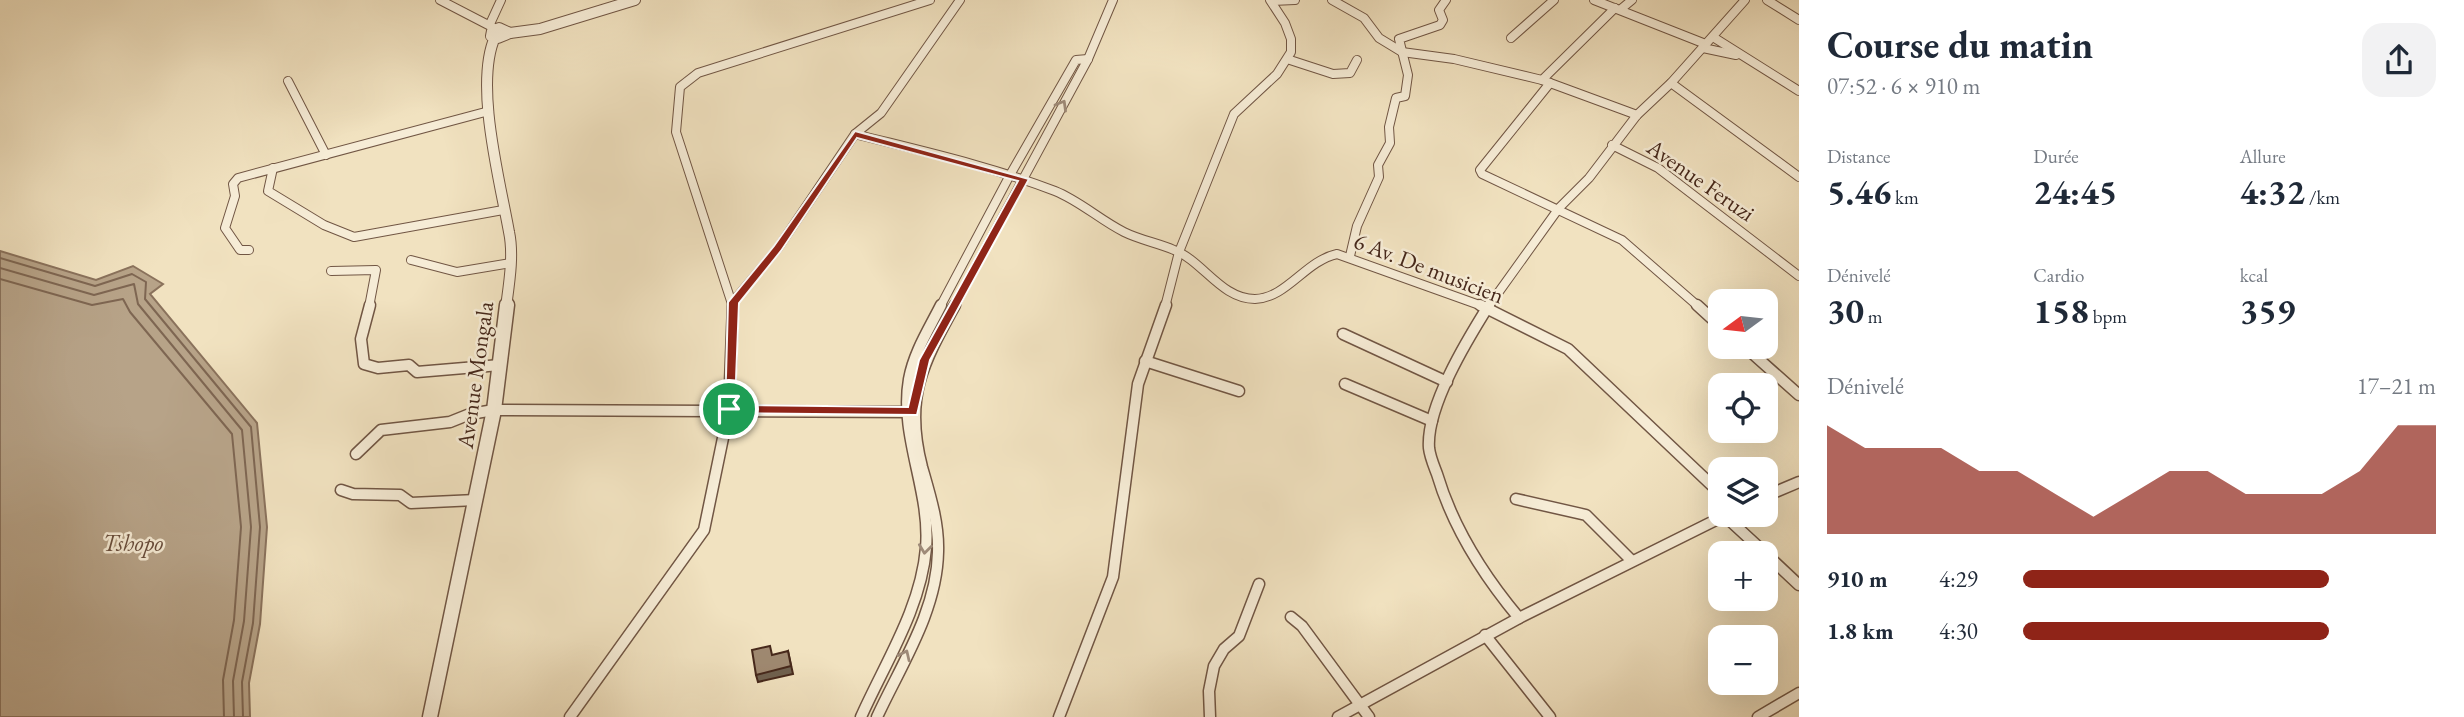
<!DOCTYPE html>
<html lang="fr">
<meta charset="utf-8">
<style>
:root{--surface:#fff;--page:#f2f2f3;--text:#1f2937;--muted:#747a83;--accent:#8f2418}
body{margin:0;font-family:"EB Garamond",serif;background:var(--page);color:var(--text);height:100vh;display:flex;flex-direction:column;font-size:26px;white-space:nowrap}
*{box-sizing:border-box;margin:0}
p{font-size:23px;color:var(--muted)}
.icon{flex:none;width:38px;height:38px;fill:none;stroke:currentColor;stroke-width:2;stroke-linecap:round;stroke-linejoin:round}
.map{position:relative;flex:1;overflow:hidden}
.panel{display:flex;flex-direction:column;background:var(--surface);width:665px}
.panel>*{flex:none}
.needle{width:46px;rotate:255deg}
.buttons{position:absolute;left:1708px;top:289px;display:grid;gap:14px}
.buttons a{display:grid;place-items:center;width:70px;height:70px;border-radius:14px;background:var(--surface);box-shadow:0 7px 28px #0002;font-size:35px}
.pin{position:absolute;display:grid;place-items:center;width:60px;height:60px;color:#fff;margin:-30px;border:4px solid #fff;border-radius:50%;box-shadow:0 2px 7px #0007}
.round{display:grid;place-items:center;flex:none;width:74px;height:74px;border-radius:21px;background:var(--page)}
.headline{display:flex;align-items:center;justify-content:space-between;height:119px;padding:0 28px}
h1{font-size:38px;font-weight:700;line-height:52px}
.figures{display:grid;grid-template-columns:repeat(3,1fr);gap:10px;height:119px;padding:7px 28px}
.figures div{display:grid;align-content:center}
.figures b{font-size:35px;font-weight:700}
.figures small{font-size:19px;font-weight:400}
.figures p{font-size:19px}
.chart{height:196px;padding:14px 28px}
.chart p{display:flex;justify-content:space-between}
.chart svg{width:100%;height:126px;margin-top:7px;fill:var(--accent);opacity:.7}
ul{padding:0 28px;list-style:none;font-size:23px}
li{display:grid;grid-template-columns:112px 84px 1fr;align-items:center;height:52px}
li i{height:18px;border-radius:9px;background:var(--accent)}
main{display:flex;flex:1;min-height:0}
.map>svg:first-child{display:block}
.water{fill:#b7a388;stroke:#8a725c;stroke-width:2}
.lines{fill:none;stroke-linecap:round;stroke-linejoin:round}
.shore{stroke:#7e6652;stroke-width:2}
.minor-far1-casing{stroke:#715644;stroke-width:10}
.minor-casing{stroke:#715644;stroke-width:13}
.tertiary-far1-casing{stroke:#715644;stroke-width:12}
.tertiary-casing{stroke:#715644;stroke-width:17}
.minor-far1{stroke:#f6ecd6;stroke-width:8}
.minor{stroke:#f6ecd6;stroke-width:10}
.tertiary-far1{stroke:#f6ecd6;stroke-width:10}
.tertiary{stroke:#f6ecd6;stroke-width:14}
.shaded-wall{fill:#6f604f;stroke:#46281b;stroke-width:2}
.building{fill:#9f8971;stroke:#46281b;stroke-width:2}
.oneway{stroke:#9e8a78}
.route{fill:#8f2418;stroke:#fff;stroke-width:2;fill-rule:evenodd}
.labels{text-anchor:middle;stroke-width:5;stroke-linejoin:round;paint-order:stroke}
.street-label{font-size:23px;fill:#46281b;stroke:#f6ecd6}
.water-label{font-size:24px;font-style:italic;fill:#684d3c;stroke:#f6ecd6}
</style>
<main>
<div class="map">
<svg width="1799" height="717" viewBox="0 0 1799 717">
<rect width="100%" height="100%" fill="#f1e2c0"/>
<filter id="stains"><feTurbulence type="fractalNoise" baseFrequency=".00286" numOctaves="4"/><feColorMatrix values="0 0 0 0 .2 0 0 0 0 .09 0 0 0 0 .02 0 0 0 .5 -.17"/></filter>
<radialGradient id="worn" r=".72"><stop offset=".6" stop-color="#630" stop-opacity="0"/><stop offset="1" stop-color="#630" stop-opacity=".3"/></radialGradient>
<!-- water -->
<polygon class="water" points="0,251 96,280 133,266 163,284 150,294 257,423 267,527 260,624 249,683 250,717 0,717"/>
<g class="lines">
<!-- shore -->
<g class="shore">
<polyline points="0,258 95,286 132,274 146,282 145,299 251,427 260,527 253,623 242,682 243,717"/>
<polyline points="0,268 94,295 134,284 138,304 242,430 251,527 244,621 233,681 234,717"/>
<polyline points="0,279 92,305 123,299 130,312 232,434 241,527 234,620 223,680 224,717"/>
</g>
<!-- minor-far1 casing -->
<g class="minor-far1-casing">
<g id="minor-far1">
<polyline points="440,0 496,29"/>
<polyline points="1332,0 1364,18 1379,38 1402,52 1454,59 1542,80 1637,115"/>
<polyline points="1594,0 1703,43"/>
<polyline points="1767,0 1799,20"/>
<polyline points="1272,1 1295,0"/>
<polyline points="1621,9 1632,0"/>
<polyline points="490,24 501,0"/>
<polyline points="1713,37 1799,91"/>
<polyline points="1511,38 1554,0"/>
<polyline points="1703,48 1736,55"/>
<polyline points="1290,60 1333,74 1350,73 1357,60"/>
<polyline points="1542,80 1615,8"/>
<polyline points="288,81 326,155"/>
<polyline points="1550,83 1480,170 1482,174 1622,240 1699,307"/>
<polyline points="1671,83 1799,177"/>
<path d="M 855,134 C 922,151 990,166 1055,191 C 1080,201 1100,220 1124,232 C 1140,240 1158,243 1174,250 C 1203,261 1221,299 1255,299 C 1287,298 1305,261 1337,254 L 1485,307"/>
<polyline points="1612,145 1658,168 1799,276"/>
<polyline points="273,168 268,191 324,225 354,237 503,210"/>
<polyline points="249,250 240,250 225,228 235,196 233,184 238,178 489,111"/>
<polyline points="1350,256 1357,226 1379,177 1378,165 1390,143 1389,127 1396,98 1405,96 1408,75 1399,39 1440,25 1443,20 1439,10 1446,0"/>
<polyline points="411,260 457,272 511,263"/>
<polyline points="331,271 376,270 369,307"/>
<polyline points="733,302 778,248 855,134 881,113 960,0"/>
<polyline points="733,307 676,132 680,87 698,73 930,0"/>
<polyline points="940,307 1010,175 1076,60 1088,59"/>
<polyline points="954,307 1088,59 1113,0"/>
<polyline points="1165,307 1179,252 1234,114 1277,74 1291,52 1291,39 1285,23 1270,0"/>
<polyline points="1488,307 1559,208 1589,178 1637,115 1671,83 1745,0"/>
</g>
</g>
<!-- minor casing -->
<g class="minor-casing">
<g id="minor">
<polyline points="370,305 361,339 364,364 378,368 409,365 417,372 500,365"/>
<polyline points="1480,305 1568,349 1720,493"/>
<path d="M 1489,305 C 1467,340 1426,407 1429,448 C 1430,457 1434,466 1437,474 C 1453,528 1483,575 1519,618"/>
<polyline points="1697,305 1720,326"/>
<polyline points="1343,334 1447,382"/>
<polyline points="1744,346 1799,395"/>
<polyline points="1145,361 1239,391"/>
<polyline points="1345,384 1432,421"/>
<polyline points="356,454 381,430 450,422 470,414 494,410 910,412"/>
<polyline points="341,490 353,494 400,495 411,503 476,500"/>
<polyline points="1766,496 1799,482"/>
<polyline points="1516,499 1586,515 1631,560"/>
<polyline points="1726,517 1765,553"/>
<polyline points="1766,554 1799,585"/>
<polyline points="1291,617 1302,626 1369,717"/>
<polyline points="1485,635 1550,717"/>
<polyline points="570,717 704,530 729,409 733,305"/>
<path d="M 861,717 C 885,663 921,608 926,548 C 931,491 899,436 909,379 C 914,352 929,329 941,305"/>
<path d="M 877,717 C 901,665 937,611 938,552 C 939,523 930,495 922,467 C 904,398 922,365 955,305"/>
<polyline points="1059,717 1113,577 1138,384 1166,305"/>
<polyline points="1210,717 1209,691 1214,666 1224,649 1239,636 1259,584"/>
<polyline points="1338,717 1519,618 1728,514"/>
<polyline points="1758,717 1799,693"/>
</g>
</g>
<!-- tertiary-far1 casing -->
<g class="tertiary-far1-casing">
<g id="tertiary-far1">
<polygon points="499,28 510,33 498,38 491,36 492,31"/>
<polyline points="510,33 540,29 635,0"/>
<path d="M 495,37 C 474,84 500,181 509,232 C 514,255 509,284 506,307"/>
</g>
</g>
<!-- tertiary casing -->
<g class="tertiary-casing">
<polyline id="tertiary" points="430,717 494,410 507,305"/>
</g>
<!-- minor-far1 -->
<use href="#minor-far1" class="minor-far1"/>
<!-- minor -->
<use href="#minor" class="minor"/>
<!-- tertiary-far1 -->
<use href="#tertiary-far1" class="tertiary-far1"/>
<!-- tertiary -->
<use href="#tertiary" class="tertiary"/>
</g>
<!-- shaded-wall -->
<polygon class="shaded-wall" points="788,651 793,674 758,682 756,675"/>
<!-- building -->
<polygon class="building" points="770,646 772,655 788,651 791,666 756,675 752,650"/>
<!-- one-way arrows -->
<defs><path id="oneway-chevron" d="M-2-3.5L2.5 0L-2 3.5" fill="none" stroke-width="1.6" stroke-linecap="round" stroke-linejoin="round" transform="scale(1.75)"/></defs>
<g class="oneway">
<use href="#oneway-chevron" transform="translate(1062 105) rotate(-60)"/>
<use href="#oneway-chevron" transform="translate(925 549) rotate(97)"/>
<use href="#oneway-chevron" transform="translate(905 655) rotate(-65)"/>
</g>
<!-- route -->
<path class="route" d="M 855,131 L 1029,179 L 930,360 L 917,415 L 725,413 L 728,302 L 774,246 ZM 857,138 L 1018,181 L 919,360 L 908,407 L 735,405 L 739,303 L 781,251 Z"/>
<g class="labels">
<!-- street labels -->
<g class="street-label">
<text transform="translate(1701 180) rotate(35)" y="8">Avenue Feruzi</text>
<text transform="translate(1429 268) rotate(21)" y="8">6 Av. De musicien</text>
<text transform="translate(475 375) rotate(-82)" y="8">Avenue Mongala</text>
</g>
<!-- water labels -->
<g class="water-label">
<text x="133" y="551">Tshopo</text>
</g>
</g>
<rect width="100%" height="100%" filter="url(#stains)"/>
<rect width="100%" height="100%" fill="url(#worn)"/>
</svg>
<div class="buttons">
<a><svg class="needle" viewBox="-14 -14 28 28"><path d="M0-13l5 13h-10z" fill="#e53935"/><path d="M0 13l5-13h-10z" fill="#747a83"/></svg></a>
<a><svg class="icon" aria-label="locate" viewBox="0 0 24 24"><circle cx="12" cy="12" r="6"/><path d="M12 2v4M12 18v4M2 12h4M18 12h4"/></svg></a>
<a><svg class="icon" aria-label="layers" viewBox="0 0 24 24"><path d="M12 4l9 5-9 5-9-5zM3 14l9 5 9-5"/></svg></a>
<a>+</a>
<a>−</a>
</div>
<div class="pin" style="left:729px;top:409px;background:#1e9e55"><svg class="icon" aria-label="arrive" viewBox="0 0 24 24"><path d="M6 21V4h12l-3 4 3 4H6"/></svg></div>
</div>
<section class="panel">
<div class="headline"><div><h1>Course du matin</h1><p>07:52 · 6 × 910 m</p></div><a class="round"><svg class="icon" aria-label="share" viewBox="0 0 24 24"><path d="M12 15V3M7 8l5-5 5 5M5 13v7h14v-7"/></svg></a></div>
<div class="figures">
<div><p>Distance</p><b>5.46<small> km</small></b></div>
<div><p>Durée</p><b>24:45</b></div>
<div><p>Allure</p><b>4:32<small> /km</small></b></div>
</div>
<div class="figures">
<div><p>Dénivelé</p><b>30<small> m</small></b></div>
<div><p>Cardio</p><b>158<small> bpm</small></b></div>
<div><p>kcal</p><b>359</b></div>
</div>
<div class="chart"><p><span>Dénivelé</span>17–21 m</p>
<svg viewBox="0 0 160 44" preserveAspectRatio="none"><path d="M0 44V6L10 14L20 14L30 14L40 22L50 22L60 30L70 38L80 30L90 22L100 22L110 30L120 30L130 30L140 22L150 6L160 6V44z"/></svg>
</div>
<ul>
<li><b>910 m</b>4:29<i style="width:74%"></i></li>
<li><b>1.8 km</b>4:30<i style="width:74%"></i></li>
</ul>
</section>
</main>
